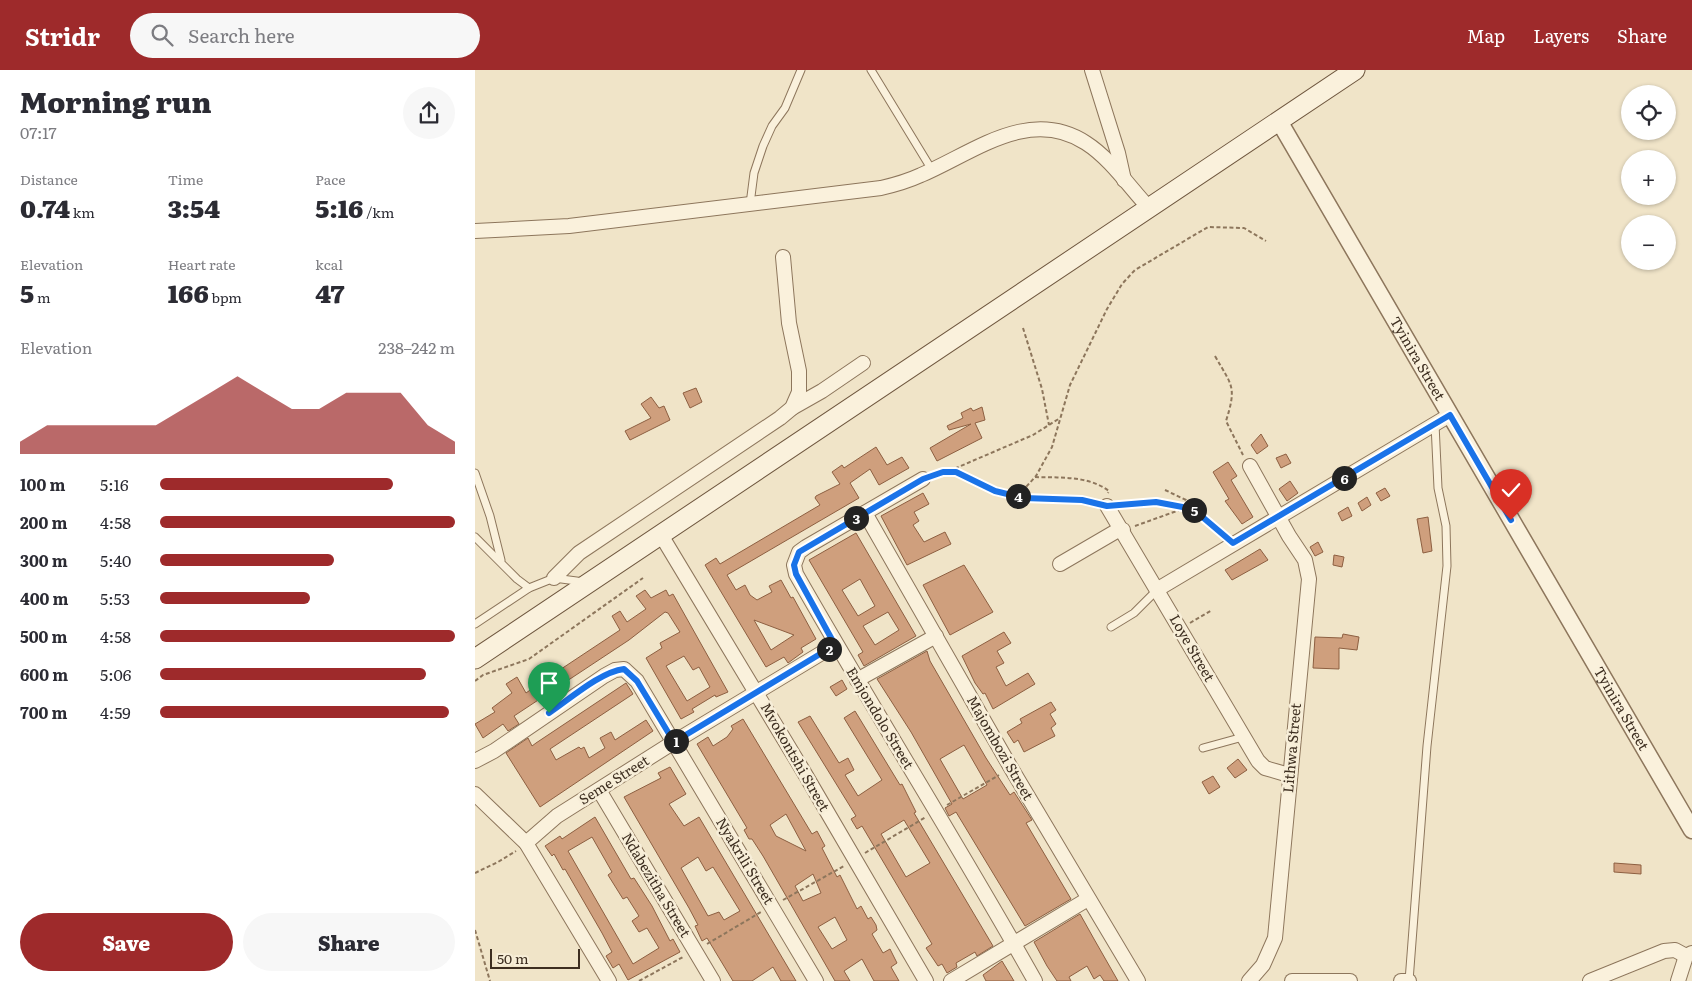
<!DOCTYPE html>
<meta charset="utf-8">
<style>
:root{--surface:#fff;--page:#f7f7f7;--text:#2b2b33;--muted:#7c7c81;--accent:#9e2a2b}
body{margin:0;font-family:Literata,serif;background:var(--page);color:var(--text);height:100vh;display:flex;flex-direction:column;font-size:19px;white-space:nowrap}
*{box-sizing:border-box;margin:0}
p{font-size:16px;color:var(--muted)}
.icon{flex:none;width:28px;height:28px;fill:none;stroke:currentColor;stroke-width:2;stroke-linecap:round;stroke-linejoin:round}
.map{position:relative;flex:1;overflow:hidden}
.drawer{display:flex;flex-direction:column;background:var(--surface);width:475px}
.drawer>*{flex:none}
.buttons{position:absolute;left:1146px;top:15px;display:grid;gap:10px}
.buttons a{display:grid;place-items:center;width:55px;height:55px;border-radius:50%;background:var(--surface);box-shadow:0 1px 4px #0004;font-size:25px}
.scale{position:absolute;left:15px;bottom:12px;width:90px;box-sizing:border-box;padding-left:5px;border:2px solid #3d2e20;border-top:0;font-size:14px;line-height:18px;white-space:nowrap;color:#3d2e20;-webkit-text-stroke:4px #f7eed8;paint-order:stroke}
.pin{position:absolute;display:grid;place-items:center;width:42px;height:42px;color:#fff;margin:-51px -21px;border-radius:50% 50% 50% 0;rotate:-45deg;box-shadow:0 0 5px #0007}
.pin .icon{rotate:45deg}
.km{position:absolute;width:25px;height:25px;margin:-12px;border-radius:50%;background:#222;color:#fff;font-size:14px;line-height:25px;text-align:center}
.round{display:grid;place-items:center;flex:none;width:52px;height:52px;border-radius:26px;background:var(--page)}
.head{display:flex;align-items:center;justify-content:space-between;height:85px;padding:0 20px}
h1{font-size:28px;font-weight:800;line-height:38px}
.metrics{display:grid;grid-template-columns:repeat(3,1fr);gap:8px;height:85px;padding:5px 20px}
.metrics div{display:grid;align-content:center}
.metrics b{font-size:25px;font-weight:800}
.metrics small{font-size:14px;font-weight:400}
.metrics p{font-size:14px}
.chart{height:140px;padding:10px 20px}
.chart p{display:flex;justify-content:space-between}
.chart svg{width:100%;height:90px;margin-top:5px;fill:var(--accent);opacity:.7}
.action{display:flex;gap:10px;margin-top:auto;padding:10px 20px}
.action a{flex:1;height:58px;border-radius:30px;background:var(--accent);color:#fff;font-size:20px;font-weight:800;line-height:58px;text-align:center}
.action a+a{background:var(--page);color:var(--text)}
ul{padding:0 20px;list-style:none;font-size:16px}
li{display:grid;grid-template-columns:80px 60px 1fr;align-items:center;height:38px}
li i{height:12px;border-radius:6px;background:var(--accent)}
header{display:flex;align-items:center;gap:30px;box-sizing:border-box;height:70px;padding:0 25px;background:var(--accent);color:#fff}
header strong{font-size:24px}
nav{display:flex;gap:28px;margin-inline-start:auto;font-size:18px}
.search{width:350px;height:45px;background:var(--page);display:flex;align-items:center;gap:12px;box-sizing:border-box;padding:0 18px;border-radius:28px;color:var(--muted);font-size:19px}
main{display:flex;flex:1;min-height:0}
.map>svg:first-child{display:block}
.building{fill:#cf9f7d;stroke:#8d5f41;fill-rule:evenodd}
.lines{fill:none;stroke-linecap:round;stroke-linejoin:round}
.service-casing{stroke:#8d765c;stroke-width:9}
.minor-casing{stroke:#8d765c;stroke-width:16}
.tertiary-casing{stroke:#8d765c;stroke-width:19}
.secondary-casing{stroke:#6f573f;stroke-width:21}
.path{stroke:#8d765c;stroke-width:2;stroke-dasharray:4 2.5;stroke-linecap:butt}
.service{stroke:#faf1dc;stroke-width:7}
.minor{stroke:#faf1dc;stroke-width:14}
.tertiary{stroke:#faf1dc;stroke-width:16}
.secondary{stroke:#faf1dc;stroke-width:19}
.route-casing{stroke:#fff;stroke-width:10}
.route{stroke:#1a73e8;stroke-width:6}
.labels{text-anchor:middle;stroke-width:5;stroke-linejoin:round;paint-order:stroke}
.street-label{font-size:14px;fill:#3d2e20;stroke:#f7eed8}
</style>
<header>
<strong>Stridr</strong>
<div class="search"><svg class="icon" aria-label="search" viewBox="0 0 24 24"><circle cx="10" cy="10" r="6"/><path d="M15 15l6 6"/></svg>Search here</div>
<nav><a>Map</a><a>Layers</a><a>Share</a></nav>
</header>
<main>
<section class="drawer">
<div class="head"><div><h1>Morning run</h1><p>07:17</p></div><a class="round"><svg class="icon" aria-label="share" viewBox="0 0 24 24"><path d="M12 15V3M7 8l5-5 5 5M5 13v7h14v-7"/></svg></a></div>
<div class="metrics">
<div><p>Distance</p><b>0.74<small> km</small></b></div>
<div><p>Time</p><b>3:54</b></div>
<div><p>Pace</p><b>5:16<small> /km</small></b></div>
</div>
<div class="metrics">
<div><p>Elevation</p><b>5<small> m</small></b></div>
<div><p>Heart rate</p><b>166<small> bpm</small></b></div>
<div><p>kcal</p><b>47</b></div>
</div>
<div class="chart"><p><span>Elevation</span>238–242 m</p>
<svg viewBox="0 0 160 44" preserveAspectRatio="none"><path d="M0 44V38L10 30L20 30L30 30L40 30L50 30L60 22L70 14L80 6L90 14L100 22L110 22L120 14L130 14L140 14L150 30L160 38V44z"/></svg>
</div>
<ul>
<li><b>100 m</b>5:16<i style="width:79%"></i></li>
<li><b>200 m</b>4:58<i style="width:100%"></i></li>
<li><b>300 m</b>5:40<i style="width:59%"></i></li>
<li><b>400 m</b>5:53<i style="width:51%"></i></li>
<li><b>500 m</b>4:58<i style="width:100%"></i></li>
<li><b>600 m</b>5:06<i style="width:90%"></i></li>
<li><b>700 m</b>4:59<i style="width:98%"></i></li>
</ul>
<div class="action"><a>Save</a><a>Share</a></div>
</section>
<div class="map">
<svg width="1217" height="911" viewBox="0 0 1217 911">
<rect width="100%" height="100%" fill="#f0e4c8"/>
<!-- building -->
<g class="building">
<polygon points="221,318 227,332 215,338 208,323"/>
<polygon points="176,327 184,338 189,336 195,350 155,370 150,361 176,348 166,334"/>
<polygon points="507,337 510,350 500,353 507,368 462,391 455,378 496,354 474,360 472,356 488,348 486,343 496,338 498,341"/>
<polygon points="786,364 793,376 782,384 776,375"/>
<path d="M 401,377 L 412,395 L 427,387 L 434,398 L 404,415 L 395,399 L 375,413 L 384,428 L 252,505 L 261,520 L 270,515 L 275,525 L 282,530 L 297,522 L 294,516 L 306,510 L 316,528 L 318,527 L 341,569 L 326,578 L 328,582 L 313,593 L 309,587 L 291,597 L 230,495 L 241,488 L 245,494 L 345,435 L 340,428 L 341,426 L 365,414 L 357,402 L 367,395 L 369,398 ZM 279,550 L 319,565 L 296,580 Z"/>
<polygon points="811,384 816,393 806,398 801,388"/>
<polygon points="753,392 762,406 756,410 778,447 767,454 750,431 754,429 738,402"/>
<polygon points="815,411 823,423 812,431 804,419"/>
<polygon points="910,418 915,426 906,431 901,423"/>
<polygon points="448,423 454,434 439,442 444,451 438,455 449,472 470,462 476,474 432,495 406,446"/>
<polygon points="892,427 896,435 887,441 883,433"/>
<polygon points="873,437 877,446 867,451 863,443"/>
<polygon points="953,447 957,481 948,483 942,449"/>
<path d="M 381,463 L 441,566 L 389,596 L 383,585 L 388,582 L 334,490 ZM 385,509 L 400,536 L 383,546 L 367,520 ZM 413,542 L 424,560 L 400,575 L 388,556 Z"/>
<polygon points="843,472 848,482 840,486 835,477"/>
<polygon points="785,479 793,490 757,510 750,500"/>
<polygon points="859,485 869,487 867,497 858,495"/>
<polygon points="489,495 518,542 475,565 448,515"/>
<path d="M 170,520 L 176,528 L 191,520 L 194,526 L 198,524 L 253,622 L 241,627 L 240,625 L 217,639 L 219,642 L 206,649 L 171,588 L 187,578 L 185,573 L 205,562 L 193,543 L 190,542 L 154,570 L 39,646 L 44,654 L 33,661 L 28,654 L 8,668 L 0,654 L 20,642 L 17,638 L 37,623 L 31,614 L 42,607 L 51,623 L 65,613 L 145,560 L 137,546 L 145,541 L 152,552 L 171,539 L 161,526 ZM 209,586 L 218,600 L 224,597 L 235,617 L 212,631 L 191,596 Z"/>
<polygon points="529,562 536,573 522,581 529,593 521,597 531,616 553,603 560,614 518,639 510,623 508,624 500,613 487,586"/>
<polygon points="868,564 884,567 882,580 864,578 864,599 838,598 840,567 867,568"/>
<path d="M 452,581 L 455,591 L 511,688 L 535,725 L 539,722 L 557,750 L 551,753 L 596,829 L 550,856 L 481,742 L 474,746 L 470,738 L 477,734 L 436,662 L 402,609 ZM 489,675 L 512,715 L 488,729 L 465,689 Z"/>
<polygon points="367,610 372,619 361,626 355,617"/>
<polygon points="151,613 158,624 75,679 81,690 104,677 106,679 109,677 114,688 130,678 125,668 136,662 140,670 171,650 178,661 65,737 31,683 53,668 57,676 61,673"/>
<polygon points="576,632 581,640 575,644 581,654 576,658 580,666 549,682 543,670 539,673 532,662 547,653 545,649"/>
<path d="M 380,641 L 425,715 L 427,714 L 441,742 L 439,743 L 518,876 L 502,886 L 500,882 L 481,893 L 482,897 L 472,903 L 467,894 L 463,896 L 451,878 L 457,874 L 387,756 L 382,759 L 376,749 L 381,746 L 323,652 L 335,646 L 364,693 L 373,688 L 379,700 L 370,705 L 383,726 L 407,710 L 369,648 ZM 429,750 L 455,793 L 431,807 L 406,764 Z"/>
<path d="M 268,649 L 337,764 L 342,761 L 350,776 L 347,778 L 362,807 L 365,805 L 382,839 L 386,836 L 393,849 L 396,847 L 401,855 L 402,860 L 397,864 L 408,883 L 415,879 L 422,893 L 416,897 L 424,911 L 399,911 L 387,889 L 369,901 L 375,911 L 360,911 L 288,786 L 277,769 L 274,769 L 269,760 L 272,758 L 222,674 L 233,667 L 238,676 L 252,667 L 258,659 L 256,656 ZM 311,744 L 331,781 L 301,766 L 295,755 ZM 338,804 L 346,823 L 328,831 L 320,816 ZM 360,847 L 372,870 L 357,879 L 343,857 Z"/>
<polygon points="763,689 772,700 760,708 752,698"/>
<path d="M 195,697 L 211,724 L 194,734 L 209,756 L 224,747 L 321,911 L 306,911 L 298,897 L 277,911 L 258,911 L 232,868 L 227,871 L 220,856 L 223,855 L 214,838 L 149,727 L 186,708 L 183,703 ZM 223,787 L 231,801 L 238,797 L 265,841 L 249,850 L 244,842 L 233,846 L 206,798 Z"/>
<polygon points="738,706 745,717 734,724 727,712"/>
<path d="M 120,747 L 156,809 L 159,808 L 177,836 L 195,871 L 198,869 L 205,882 L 153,910 L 144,894 L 138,898 L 131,886 L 137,882 L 127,863 L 90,799 L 88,800 L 79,784 L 77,786 L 70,776 L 85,766 L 87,769 ZM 117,767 L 137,802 L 133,805 L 148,829 L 152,827 L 164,846 L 157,851 L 164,862 L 172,858 L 184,878 L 158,894 L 93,781 Z"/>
<polygon points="1139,793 1166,795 1166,804 1139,802"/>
<polygon points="605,844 619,869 643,911 629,911 625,905 619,909 612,896 594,907 596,911 582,911 572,896 559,872"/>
<polygon points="527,891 539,911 511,911 508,905"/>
</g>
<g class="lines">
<!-- service casing -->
<g class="service-casing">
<g id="service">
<polyline points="396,0 457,100"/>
<polyline points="275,134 279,103 288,76 297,56 310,38 326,0"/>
<polyline points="0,403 15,446 26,490"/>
<polyline points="0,467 42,509 54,518"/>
<polyline points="0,554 54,518 79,508 109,512"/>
<polyline points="636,557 659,543 682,520"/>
<polyline points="728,678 768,667"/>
<polyline points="934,911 952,676 972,496 971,456 963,418 960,354"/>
</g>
</g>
<!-- minor casing -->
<g class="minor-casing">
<g id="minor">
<polyline points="617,0 643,83 649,110"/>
<path d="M 0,161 L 94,156 L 406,118 C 419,115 433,111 446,105 C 498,83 554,36 611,73 C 636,89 655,118 675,139"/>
<polyline points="317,338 347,321 388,293"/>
<path d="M 448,409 L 331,477 L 324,482 L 319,495 L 321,504 C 399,641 483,774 560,911"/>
<polyline points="632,436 783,691 790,698 814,705"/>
<polyline points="390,443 536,698 663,911"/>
<polyline points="186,465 330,704 451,911"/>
<polyline points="585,494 645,459 648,460"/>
<polyline points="79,508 104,483 305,348 317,338 324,322 324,301 314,253 308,187"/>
<polyline points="683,519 975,345"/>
<polyline points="382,610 461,566"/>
<polyline points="0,691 19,681 129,606 140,600 149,599 162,611 341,911"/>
<polyline points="124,720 238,911"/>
<polyline points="0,724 51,773 134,911"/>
<polyline points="51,773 82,746 199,672 360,575"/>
<polyline points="476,911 613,829"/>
<polyline points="774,911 788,895 800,868 834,509 830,490 814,466 775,396"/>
<polyline points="817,911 875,911"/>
<polyline points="926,911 934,911"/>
<polyline points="1115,911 1189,881 1200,880 1211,886"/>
<polyline points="1203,911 1211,886 1217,883"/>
</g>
</g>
<!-- tertiary casing -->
<g class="tertiary-casing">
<g id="tertiary">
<path id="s1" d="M 804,51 L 1217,760"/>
</g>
</g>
<!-- secondary casing -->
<g class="secondary-casing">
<polyline id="secondary" points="0,589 880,0"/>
</g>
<!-- path -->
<g class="path">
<polyline points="548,258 567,319 574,355"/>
<path d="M 740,286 C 757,316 762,316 751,351 L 768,385"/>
<polyline points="474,401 558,365 585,348"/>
<polyline points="461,405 481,401 519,421 534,424 551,417 561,406 577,377 595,315 632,239 647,214 660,200 733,157 769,158 791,171"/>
<path d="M 560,407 C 585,408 612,405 634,421 L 633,423"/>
<polyline points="690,420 711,430 722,443 749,465"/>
<path d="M 534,424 C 562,433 592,427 621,433"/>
<polyline points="645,435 681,432 718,439"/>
<polyline points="660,456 710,438"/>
<polyline points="715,553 737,540"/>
<polyline points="0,611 8,605 54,589 168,508"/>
<polyline points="472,735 524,705"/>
<polyline points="390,783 451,747"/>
<polyline points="0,803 23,792 41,781"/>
<polyline points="308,830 369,796"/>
<polyline points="0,860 15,911"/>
<polyline points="232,874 286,842"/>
<polyline points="164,911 208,887"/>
</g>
<!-- service -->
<use href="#service" class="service"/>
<!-- minor -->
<use href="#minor" class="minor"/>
<!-- tertiary -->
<use href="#tertiary" class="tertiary"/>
<!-- secondary -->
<use href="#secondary" class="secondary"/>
</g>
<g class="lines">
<!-- route casing -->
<g class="route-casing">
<path id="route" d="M 74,643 C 95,629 125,602 149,599 L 162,611 L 199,672 L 360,575 L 321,504 L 319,495 L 324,482 L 448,409 L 468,402 L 481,402 L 520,421 L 549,428 L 607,430 L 632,436 L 681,432 L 718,439 L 758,473 L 975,345 L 1036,450"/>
</g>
<!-- route -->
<use href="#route" class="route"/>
</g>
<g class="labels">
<!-- street labels -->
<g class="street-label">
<text dy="5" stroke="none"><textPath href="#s1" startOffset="275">Tyinira Street</textPath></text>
<text transform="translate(717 578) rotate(60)" y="5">Loye Street</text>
<text dy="5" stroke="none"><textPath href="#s1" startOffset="680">Tyinira Street</textPath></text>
<text transform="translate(405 648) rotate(59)" y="5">Emjondolo Street</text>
<text transform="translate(525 678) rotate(60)" y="5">Majombozi Street</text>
<text transform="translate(817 678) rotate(-85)" y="5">Lithwa Street</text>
<text transform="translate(320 687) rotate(60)" y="5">Mvokontshi Street</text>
<text transform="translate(139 710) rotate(-32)" y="5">Seme Street</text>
<text transform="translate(270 791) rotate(59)" y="5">Nyakrili Street</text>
<text transform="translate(181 815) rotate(59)" y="5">Ndabezitha Street</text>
</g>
</g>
</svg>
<div class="buttons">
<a><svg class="icon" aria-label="locate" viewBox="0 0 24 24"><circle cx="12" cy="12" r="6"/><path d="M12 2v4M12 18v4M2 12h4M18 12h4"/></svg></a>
<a>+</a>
<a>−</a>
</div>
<div class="scale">50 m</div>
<div class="pin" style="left:74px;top:643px;background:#1e9e55"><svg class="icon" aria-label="arrive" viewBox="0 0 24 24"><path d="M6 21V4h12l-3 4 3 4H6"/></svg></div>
<div class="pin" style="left:1036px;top:450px;background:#d93025"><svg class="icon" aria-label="check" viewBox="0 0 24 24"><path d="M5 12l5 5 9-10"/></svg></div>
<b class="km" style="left:201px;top:671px">1</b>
<b class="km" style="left:354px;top:579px">2</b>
<b class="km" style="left:381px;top:448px">3</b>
<b class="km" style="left:543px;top:426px">4</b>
<b class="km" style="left:719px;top:440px">5</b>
<b class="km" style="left:869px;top:408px">6</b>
</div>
</main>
